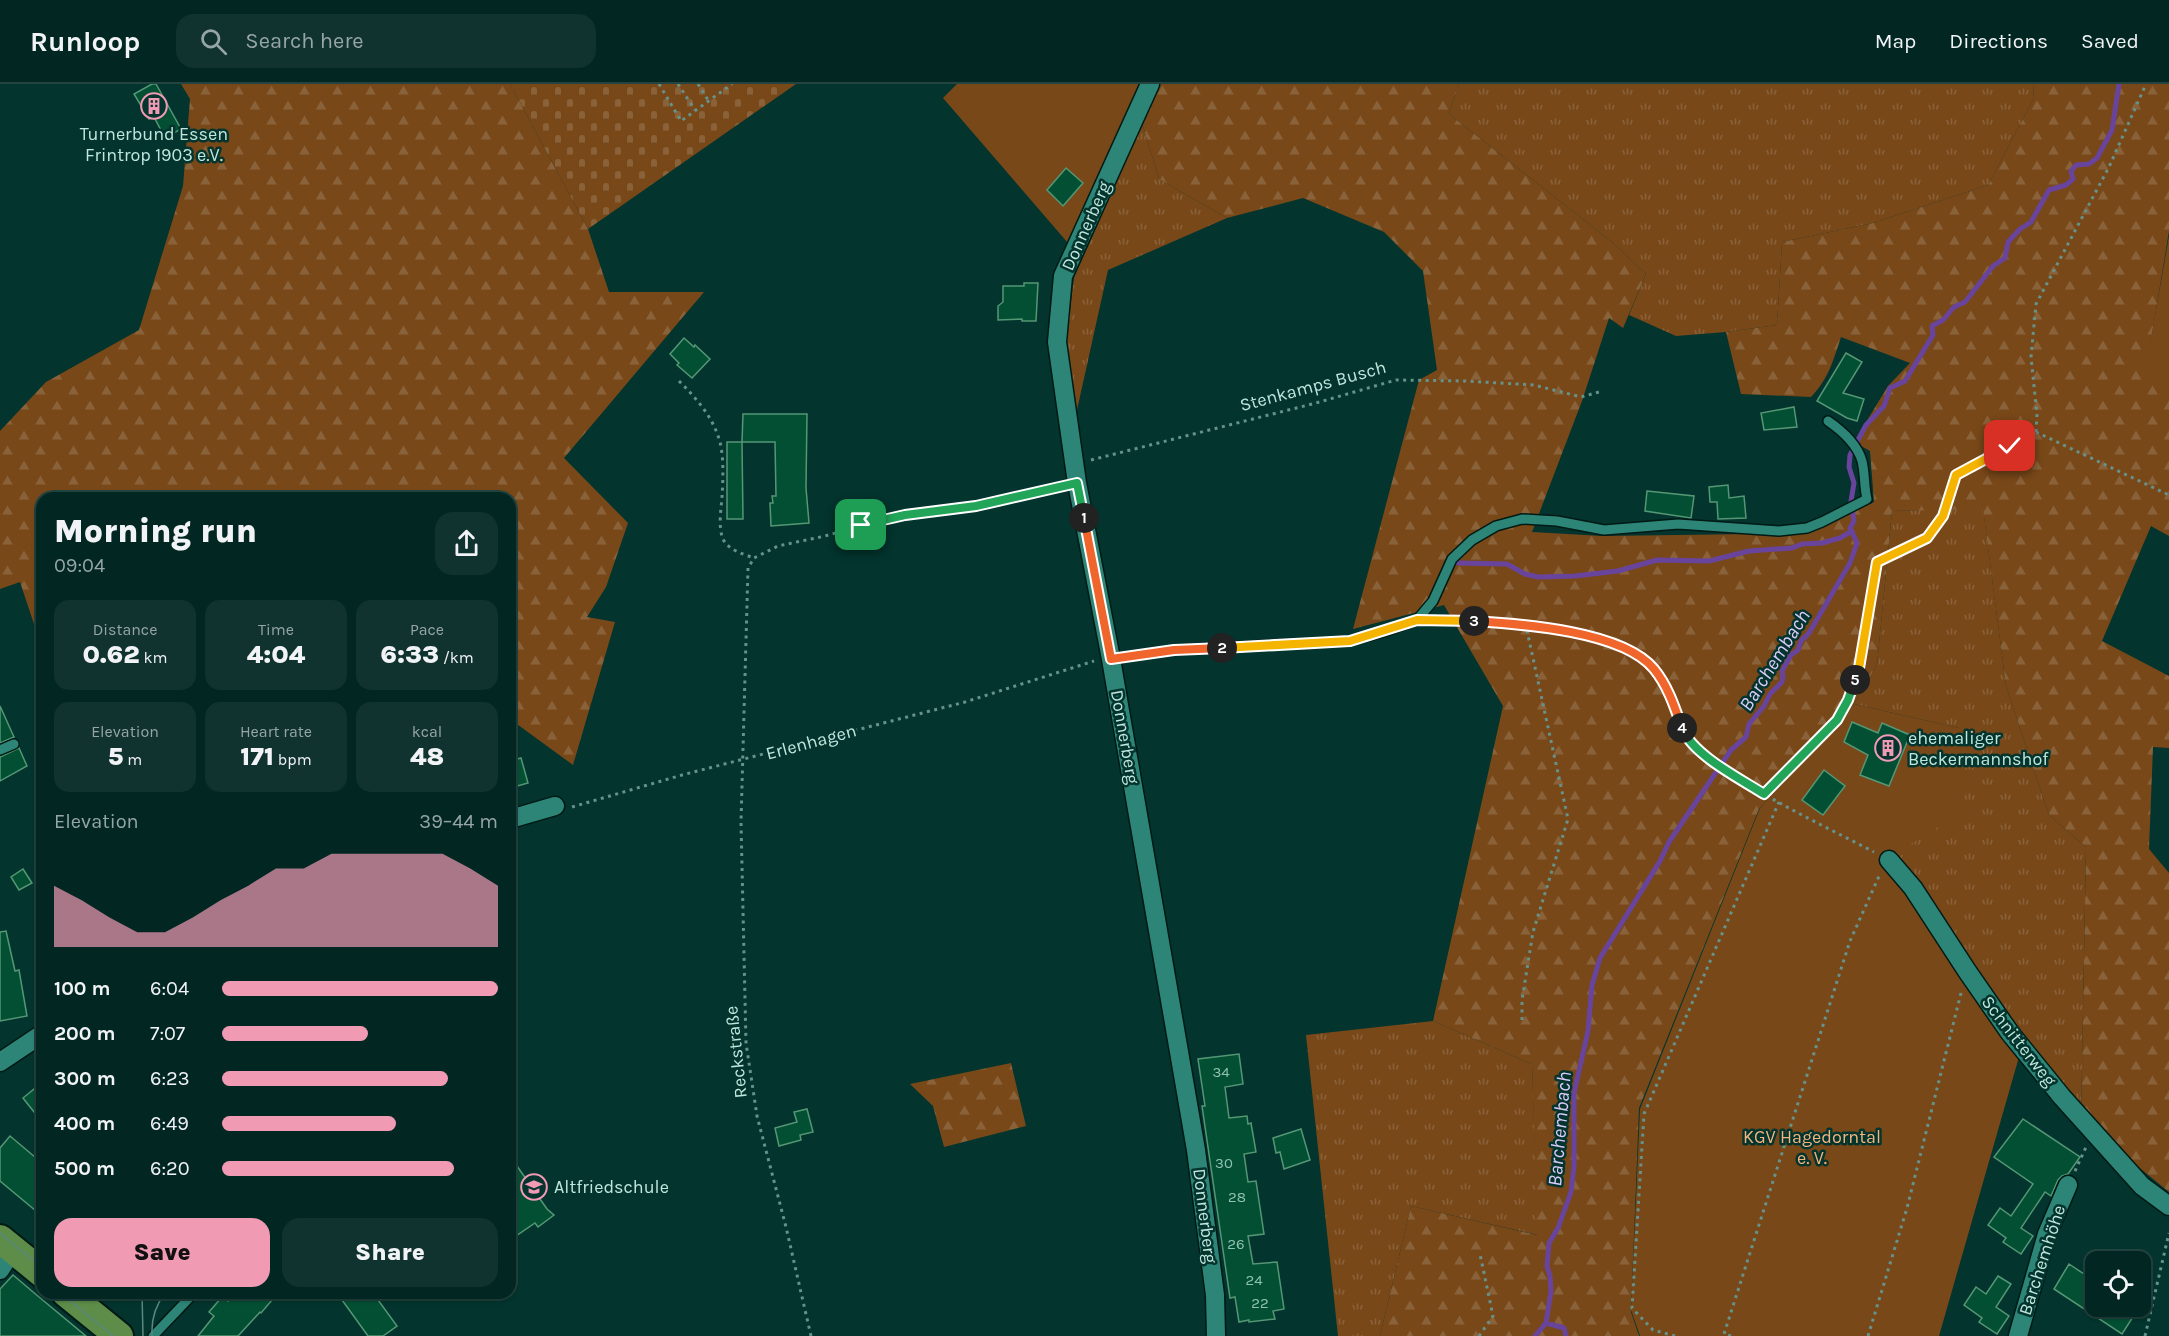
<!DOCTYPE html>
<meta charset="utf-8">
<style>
:root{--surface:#022722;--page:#10332f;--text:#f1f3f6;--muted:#96a5a5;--line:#234440;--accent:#f19ab4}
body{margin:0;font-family:Karla,sans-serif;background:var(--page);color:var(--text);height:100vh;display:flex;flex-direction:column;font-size:22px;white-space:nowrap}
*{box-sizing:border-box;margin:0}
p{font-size:20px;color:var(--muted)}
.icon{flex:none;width:33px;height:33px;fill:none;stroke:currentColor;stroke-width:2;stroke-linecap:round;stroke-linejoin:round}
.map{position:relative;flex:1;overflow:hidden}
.sheet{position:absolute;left:36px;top:408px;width:480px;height:807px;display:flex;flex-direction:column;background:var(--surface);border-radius:18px;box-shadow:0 2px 4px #0004,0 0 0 2px var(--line)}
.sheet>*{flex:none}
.fabs{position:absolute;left:2085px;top:1167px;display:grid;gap:12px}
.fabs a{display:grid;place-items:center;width:66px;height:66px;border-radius:12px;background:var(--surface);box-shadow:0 2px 4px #0004,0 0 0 2px var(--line);font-size:30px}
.pin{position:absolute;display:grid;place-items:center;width:51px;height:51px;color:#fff;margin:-26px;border-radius:12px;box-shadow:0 3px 9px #0006}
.km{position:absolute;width:30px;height:30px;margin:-15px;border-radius:50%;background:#222;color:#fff;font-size:16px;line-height:30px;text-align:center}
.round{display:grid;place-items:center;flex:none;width:63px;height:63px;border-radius:18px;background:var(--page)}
.headline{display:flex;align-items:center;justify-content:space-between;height:102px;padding:0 18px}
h1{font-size:33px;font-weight:800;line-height:45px}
.metrics{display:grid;grid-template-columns:repeat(3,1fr);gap:9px;height:102px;padding:6px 18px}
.metrics div{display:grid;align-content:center;border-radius:15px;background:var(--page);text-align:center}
.metrics b{font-size:26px;font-weight:800}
.metrics small{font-size:16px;font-weight:400}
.metrics p{font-size:16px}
.chart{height:168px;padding:12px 18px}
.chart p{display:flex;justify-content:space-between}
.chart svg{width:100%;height:108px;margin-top:6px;fill:var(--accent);opacity:.7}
.cta{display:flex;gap:12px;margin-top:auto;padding:12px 18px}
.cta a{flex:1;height:69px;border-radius:18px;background:var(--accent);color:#111;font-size:24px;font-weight:800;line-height:69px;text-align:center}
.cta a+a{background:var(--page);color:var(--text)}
ul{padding:0 18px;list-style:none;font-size:20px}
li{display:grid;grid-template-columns:96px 72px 1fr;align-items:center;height:45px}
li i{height:15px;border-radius:8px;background:var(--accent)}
header{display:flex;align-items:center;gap:36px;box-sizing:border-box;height:84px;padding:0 30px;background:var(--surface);border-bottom:2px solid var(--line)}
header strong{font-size:28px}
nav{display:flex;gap:33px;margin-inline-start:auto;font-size:21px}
.search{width:420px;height:54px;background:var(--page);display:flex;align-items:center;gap:15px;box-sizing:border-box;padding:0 21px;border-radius:18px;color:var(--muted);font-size:22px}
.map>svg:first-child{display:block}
.grass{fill:url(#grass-tufts)}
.forest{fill:url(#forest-firs)}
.cemetery{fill:url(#cemetery-stones)}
.garden{fill:#794819}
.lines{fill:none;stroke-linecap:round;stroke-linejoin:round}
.stream{stroke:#69449c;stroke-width:5}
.building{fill:#034f33;stroke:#559775;stroke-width:1.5}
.service-casing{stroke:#011a15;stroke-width:12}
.minor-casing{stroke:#011a15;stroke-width:21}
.primary-casing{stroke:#011a15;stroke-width:32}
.path{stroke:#66928a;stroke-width:3;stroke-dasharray:3 4.5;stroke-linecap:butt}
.service{stroke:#2d8577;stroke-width:9}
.minor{stroke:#2d8577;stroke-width:18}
.primary{stroke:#5d8d48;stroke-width:28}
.tram{stroke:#5b8880;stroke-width:1.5}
.split-1-casing{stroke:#fff;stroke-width:12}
.split-2-casing{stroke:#fff;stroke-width:12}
.split-3-casing{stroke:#fff;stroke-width:12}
.split-4-casing{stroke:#fff;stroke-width:12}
.split-5-casing{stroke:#fff;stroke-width:12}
.split-6-casing{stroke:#fff;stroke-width:12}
.split-1{stroke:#22a559;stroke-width:8}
.split-2{stroke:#f0652b;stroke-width:8}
.split-3{stroke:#f5b400;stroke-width:8}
.split-4{stroke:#f0652b;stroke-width:8}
.split-5{stroke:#22a559;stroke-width:8}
.split-6{stroke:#f5b400;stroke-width:8}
.labels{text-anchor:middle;stroke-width:5;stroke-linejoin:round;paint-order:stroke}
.number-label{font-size:15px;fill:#90c1b3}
.poi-label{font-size:18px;fill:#bfe7de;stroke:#03342d;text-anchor:start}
.street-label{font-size:18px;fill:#bfe7de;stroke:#03342d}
.park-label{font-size:18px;fill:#f4b47f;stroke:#03342d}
.water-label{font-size:20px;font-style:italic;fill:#dbcbfb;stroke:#03342d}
</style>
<header>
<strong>Runloop</strong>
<div class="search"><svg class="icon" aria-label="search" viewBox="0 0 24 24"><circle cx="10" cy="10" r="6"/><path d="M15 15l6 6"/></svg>Search here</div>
<nav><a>Map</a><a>Directions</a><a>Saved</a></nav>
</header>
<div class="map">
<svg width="2169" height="1252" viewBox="0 0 2169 1252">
<defs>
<pattern id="grass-tufts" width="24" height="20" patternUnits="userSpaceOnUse" patternTransform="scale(1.5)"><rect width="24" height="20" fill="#794819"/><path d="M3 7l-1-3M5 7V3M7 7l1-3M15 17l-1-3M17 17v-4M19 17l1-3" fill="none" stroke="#8a623a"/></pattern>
<pattern id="forest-firs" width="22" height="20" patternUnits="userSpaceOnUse" patternTransform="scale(1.5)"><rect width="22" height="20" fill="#794819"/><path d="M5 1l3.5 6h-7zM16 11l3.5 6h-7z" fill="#8a623a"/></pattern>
<pattern id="cemetery-stones" width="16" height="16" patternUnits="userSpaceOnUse" patternTransform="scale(1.5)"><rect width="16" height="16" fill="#794819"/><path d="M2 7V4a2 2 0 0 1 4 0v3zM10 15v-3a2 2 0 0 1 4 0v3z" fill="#8a623a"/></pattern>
</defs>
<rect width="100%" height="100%" fill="#03342d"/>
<!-- grass -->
<g class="grass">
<polygon points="1459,0 2033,0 2034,14 1988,101 1873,139 1782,158 1777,241 1726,248 1676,252 1629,231 1646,190 1612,158 1449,30"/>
<polygon points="1142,39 1159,95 1227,134 1108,186 1077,326 1066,257 1074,194"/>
<polygon points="1983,424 2006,602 2049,731 2086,763 2081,1036 1885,775 1959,644 1854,620 1877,581 1892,427"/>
<polygon points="1433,937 1532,980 1538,1151 1411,1122 1380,1252 1338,1252 1306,951"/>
</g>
<!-- forest -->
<g class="forest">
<polygon points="181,0 510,0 588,145 609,208 704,208 564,374 628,439 606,503 587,533 615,538 573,681 510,635 510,414 42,414 42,564 20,498 0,505 0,347 46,298 139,246 183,102 190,15"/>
<path d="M 1156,0 L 1459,0 L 1449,30 L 1612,158 L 1646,190 L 1623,244 L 1609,234 L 1582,317 L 1532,448 L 1602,452 L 1753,450 L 1817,445 L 1874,418 L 1870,367 L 1854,358 L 1888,302 L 1910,279 L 1841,253 C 1833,277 1829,294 1811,313 L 1741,310 L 1726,248 L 1777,241 L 1782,158 L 1873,139 L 1988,101 L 2034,14 L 2033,0 L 2169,0 L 2169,147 L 2146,287 L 2169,299 L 2169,452 L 2151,442 L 2102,557 L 2169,592 L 2169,664 L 2153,663 L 2149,765 L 2169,789 L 2169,1108 L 2081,1036 L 2086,763 L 2049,731 L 2006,602 L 1983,425 L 1892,427 L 1877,581 L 1854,620 L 1759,725 L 1639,1024 L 1631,1228 L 1639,1252 L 1380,1252 L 1411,1122 L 1537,1151 L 1532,980 L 1433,937 L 1503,622 L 1444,521 L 1353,545 L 1419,296 L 1437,286 L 1423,187 L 1384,148 L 1303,114 L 1227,134 L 1159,95 L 1142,39 Z"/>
<polygon points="1011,979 1026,1042 944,1063 933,1022 910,1000"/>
</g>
<!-- cemetery -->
<polygon class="cemetery" points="510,0 796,0 588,145"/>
<!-- garden -->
<g class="garden">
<polygon points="957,0 1147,0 1074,166 943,14"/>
<polygon points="2169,152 2169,300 2145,288"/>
<polygon points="1854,620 1959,644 1966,726 1886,775 2021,966 1939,1252 1640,1252 1631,1226 1640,1025 1760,724"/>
</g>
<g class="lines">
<!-- stream -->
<g class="stream">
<polyline points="1458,479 1507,480 1525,490 1538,493 1575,492 1618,487 1657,476 1709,477 1749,467 1792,464 1802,460 1822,459 1840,454 1852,447"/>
<polyline points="1535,1252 1546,1239"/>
<polyline points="1566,1252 1564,1244 1546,1239 1551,1207 1550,1192 1547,1182 1549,1159 1558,1144 1571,1108 1574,1082 1574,1009 1588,947 1592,901 1600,874 1660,777 1669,758 1731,666 1746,653 1749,640 1764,622 1770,610 1782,598 1783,593 1782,587 1791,571 1798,566 1801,557 1809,549 1850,479 1857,459 1850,444 1854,437 1851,417 1854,399 1849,383 1850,371 1866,341 1884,322 1890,304 1905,297 1933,251 1932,242 1943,236 1954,223 1965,218 1993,182 2005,174 2008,158 2020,145 2031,138 2049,106 2066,101 2073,95 2071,87 2076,81 2089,80 2097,74 2112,46 2119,0"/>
</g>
</g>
<!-- building -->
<g class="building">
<polygon points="152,0 156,0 181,45 165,54 154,33 149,35 134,10"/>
<polygon points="1066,84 1083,99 1063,122 1047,106"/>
<polygon points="1024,199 1038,199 1036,237 1022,237 1022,235 998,236 998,222 1003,218 1003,202 1024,202"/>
<polygon points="684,254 694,263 695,261 710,275 692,294 677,281 679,279 670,270"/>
<polygon points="1846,269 1862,278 1843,309 1864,315 1857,337 1847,334 1817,317"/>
<polygon points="1794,323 1797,343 1764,346 1761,329"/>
<polygon points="743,330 807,330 806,404 809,439 771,442 770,419 773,419 772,412 776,412 775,358 742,358"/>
<polygon points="727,358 742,358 743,435 727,435"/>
<polygon points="1728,401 1729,414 1744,412 1746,434 1718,435 1717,418 1710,418 1709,403"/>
<polygon points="1647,407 1694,412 1691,434 1645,427"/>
<polygon points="0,622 14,653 0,659"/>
<polygon points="1852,638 1878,649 1882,639 1910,651 1889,702 1860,691 1868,671 1844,658"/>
<polygon points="19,664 27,682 0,697 0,673"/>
<polygon points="521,674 528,699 510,704 510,677"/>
<polygon points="1824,686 1845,702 1823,731 1802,716"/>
<polygon points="23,785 32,799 19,806 11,793"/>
<polygon points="6,847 15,887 19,886 27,932 0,937 0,848"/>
<polygon points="1239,970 1243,1000 1225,1003 1229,1034 1247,1032 1248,1040 1251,1039 1256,1068 1244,1070 1248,1098 1256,1097 1264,1150 1248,1152 1253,1180 1277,1178 1284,1225 1273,1227 1275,1235 1249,1238 1249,1236 1239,1238 1235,1213 1230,1214 1202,1022 1205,1022 1198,975"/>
<polygon points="34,1005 42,1015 42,1038 23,1014"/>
<polygon points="807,1025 813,1048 800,1051 801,1056 779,1062 775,1044 797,1038 794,1028"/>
<polygon points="2023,1035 2080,1073 2068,1090 2062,1092 2058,1096 2051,1112 2045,1108 2021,1144 2033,1152 2021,1170 2003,1158 2006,1154 1988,1141 2000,1124 2011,1132 2033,1100 1994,1073"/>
<polygon points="1301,1045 1310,1076 1284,1085 1280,1068 1276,1069 1273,1054"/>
<polygon points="10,1052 42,1079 42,1132 0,1097 0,1064"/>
<polygon points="510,1072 547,1125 554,1131 538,1143 535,1139 510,1156"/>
<polygon points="2069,1180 2096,1198 2096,1222 2140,1222 2122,1250 2054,1205"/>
<polygon points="13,1191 39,1213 86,1252 0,1252 0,1205"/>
<polygon points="1998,1192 2011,1200 1996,1223 2009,1232 1997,1250 1979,1238 1982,1234 1964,1221 1976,1203 1986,1210"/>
<polygon points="234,1209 278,1209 261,1229 260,1228 238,1252 198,1252 214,1232 209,1228 222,1213 228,1217"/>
<polygon points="337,1209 373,1209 397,1242 383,1252 368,1252"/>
</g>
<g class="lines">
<!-- service casing -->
<g class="service-casing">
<g id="service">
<path d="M 1111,575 L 1174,566 L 1350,557 L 1383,548 L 1417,536 L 1433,517 L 1452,475 L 1472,456 L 1496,442 L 1522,435 L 1557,437 L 1604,446 L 1678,440 L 1779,447 L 1807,444 L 1822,438 L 1867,415 C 1864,403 1865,389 1862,377 C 1857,360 1841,346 1828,337"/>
<polyline points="0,666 14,660"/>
<polyline points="153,1252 194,1209"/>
</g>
</g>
<!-- minor casing -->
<g class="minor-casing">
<g id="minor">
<polyline points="1150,0 1063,192 1057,258 1077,399 1111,575 1196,1066 1215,1211 1216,1252"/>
<polyline points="510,735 555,722"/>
<polyline points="1889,776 1913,804 1967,887 2010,949 2062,1013 2142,1102 2169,1122"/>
<polyline points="0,978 42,950"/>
<polyline points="0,1186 13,1166"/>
<polyline points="2018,1252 2047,1150 2068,1101"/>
</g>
</g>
<!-- primary casing -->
<g class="primary-casing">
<g id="primary">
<polyline points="0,1155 42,1189"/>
<polyline points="66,1209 119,1252"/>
</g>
</g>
<!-- path -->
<g class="path">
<polyline points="659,0 681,37 732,0"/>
<polyline points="678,0 695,26"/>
<polyline points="698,0 708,16"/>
<path d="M 679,297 C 697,315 713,333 720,358 C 724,375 723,396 722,413 C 721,426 718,443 723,455 C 728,466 743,470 754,474"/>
<polyline points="2036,348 2037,331 2031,273 2036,220 2109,83 2146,0"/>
<polyline points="2036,348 2169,411"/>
<polyline points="1091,376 1316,319 1396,296 1465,297 1534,301 1581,313 1599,308"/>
<path d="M 1434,536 C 1488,536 1619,542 1655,586 C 1666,600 1672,618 1679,635 C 1681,641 1684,650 1688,655 C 1702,671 1721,682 1738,694 C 1781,722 1828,744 1874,768"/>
<polyline points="1764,710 1837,636 1848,616 1859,584 1877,478 1927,455 1943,432 1957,391 2036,348"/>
<polyline points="572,723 682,691 965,618 1094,577"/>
<polyline points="1522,936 1522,916 1533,848 1568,735 1526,542"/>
<polyline points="2075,1087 2086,1063"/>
<polyline points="811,1252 786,1143 757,1032 746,959 741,738 748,484 754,474 778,462 825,452 885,435 976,422 1060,403"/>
<polyline points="1479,1252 1493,1232 1480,1170"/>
<polyline points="1675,1252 1653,1246 1632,1224 1644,1030 1779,718"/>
<polyline points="1731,1252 1724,1250 1850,857 1880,790"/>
<polyline points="1868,1252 1907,1124 1961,909"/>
<polyline points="2145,1252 2169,1149"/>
</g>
<!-- service -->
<use href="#service" class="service"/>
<!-- minor -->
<use href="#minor" class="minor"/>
<!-- primary -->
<use href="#primary" class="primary"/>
<!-- tram -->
<g class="tram">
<polyline points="0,1149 42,1184"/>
<polyline points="61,1209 113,1252"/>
<polyline points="142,1209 143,1252"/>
<path d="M 152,1252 C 151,1236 155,1222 165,1209"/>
</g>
</g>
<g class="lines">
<!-- split-1 casing -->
<g class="split-1-casing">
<polyline id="split-1" points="861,441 905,431 976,422 1077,399 1084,434"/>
</g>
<!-- split-2 casing -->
<g class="split-2-casing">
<polyline id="split-2" points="1084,434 1111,575 1174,566 1222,564"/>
</g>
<!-- split-3 casing -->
<g class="split-3-casing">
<polyline id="split-3" points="1222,564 1350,557 1417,536 1474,537"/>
</g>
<!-- split-4 casing -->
<g class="split-4-casing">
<path id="split-4" d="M 1474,537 C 1522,540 1623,547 1654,585 C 1668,602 1675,624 1682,644"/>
</g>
<!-- split-5 casing -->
<g class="split-5-casing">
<path id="split-5" d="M 1682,644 C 1693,671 1739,694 1764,710 L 1837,636 L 1848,616 L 1855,596"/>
</g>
<!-- split-6 casing -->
<g class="split-6-casing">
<polyline id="split-6" points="1855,596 1859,584 1877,478 1927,454 1943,432 1956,391 2010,362"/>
</g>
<!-- split-1 -->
<use href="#split-1" class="split-1"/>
<!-- split-2 -->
<use href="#split-2" class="split-2"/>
<!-- split-3 -->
<use href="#split-3" class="split-3"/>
<!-- split-4 -->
<use href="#split-4" class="split-4"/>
<!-- split-5 -->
<use href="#split-5" class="split-5"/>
<!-- split-6 -->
<use href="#split-6" class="split-6"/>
</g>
<!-- icons -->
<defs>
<g id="building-ring" transform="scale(1.35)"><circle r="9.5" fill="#03342d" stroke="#f19ab4" stroke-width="1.5"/><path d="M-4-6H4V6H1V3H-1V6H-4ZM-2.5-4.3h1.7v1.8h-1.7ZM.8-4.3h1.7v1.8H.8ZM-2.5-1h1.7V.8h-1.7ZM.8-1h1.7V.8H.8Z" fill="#f19ab4"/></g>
<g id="school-ring" transform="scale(1.35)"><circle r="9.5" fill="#03342d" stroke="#f19ab4" stroke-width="1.5"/><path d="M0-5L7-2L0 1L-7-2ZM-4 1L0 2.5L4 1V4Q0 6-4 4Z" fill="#f19ab4"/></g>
</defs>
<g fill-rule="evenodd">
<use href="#building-ring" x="154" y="22"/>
<use href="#building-ring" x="1888" y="664"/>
<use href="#school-ring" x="534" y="1103"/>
</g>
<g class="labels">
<!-- number labels -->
<g class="number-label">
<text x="1221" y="993">34</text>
<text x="1224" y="1084">30</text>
<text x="1237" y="1118">28</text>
<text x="1236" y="1165">26</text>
<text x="1254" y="1201">24</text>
<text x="1260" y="1224">22</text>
</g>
<!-- poi labels -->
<g class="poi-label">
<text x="154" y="56" text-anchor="middle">Turnerbund Essen<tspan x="154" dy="21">Frintrop 1903 e.V.</tspan></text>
<text x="1908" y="660">ehemaliger<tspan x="1908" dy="21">Beckermannshof</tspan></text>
<text x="554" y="1109">Altfriedschule</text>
</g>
<!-- street labels -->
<g class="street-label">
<text transform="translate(1086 142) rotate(-66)" y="6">Donnerberg</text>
<text transform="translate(1313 302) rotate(-15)" y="6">Stenkamps Busch</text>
<text transform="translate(1125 653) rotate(80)" y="6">Donnerberg</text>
<text transform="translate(811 658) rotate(-15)" y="6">Erlenhagen</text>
<text transform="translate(2019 957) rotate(52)" y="6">Schnitterweg</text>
<text transform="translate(736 968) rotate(-96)" y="6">Reckstraße</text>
<text transform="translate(1205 1132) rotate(83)" y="6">Donnerberg</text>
<text transform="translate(2042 1176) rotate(-72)" y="6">Barchemhöhe</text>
</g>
<!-- park labels -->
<g class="park-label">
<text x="1812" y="1059">KGV Hagedorntal<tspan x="1812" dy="21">e. V.</tspan></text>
</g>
<!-- water labels -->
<g class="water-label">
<text transform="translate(1774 576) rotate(-58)" y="7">Barchembach</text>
<text transform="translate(1559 1045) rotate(-85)" y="7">Barchembach</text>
</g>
</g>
</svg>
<div class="fabs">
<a><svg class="icon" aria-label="locate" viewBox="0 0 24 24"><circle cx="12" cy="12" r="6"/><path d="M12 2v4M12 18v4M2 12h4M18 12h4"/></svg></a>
</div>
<div class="pin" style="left:861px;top:441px;background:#1e9e55"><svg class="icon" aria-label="arrive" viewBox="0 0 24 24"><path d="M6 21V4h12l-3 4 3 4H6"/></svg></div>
<div class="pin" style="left:2010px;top:362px;background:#d93025"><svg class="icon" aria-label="check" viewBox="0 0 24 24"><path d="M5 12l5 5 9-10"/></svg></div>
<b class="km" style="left:1084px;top:434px">1</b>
<b class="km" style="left:1222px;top:564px">2</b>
<b class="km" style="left:1474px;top:537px">3</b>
<b class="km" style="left:1682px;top:644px">4</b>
<b class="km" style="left:1855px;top:596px">5</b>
<section class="sheet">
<div class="headline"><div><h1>Morning run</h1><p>09:04</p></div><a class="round"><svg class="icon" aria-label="share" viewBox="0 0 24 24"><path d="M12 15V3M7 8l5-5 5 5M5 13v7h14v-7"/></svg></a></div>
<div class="metrics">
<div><p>Distance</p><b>0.62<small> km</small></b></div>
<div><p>Time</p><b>4:04</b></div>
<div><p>Pace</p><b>6:33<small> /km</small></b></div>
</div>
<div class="metrics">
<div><p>Elevation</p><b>5<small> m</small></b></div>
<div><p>Heart rate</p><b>171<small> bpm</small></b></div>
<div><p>kcal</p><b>48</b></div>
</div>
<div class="chart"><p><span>Elevation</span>39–44 m</p>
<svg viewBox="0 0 160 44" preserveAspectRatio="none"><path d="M0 44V19L10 25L20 32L30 38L40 38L50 32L60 25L70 19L80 12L90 12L100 6L110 6L120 6L130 6L140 6L150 12L160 19V44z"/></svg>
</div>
<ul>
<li><b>100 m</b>6:04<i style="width:100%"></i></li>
<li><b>200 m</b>7:07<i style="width:53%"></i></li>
<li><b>300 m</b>6:23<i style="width:82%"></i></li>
<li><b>400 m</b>6:49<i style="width:63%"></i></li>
<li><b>500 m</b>6:20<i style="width:84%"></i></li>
</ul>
<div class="cta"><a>Save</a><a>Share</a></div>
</section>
</div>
